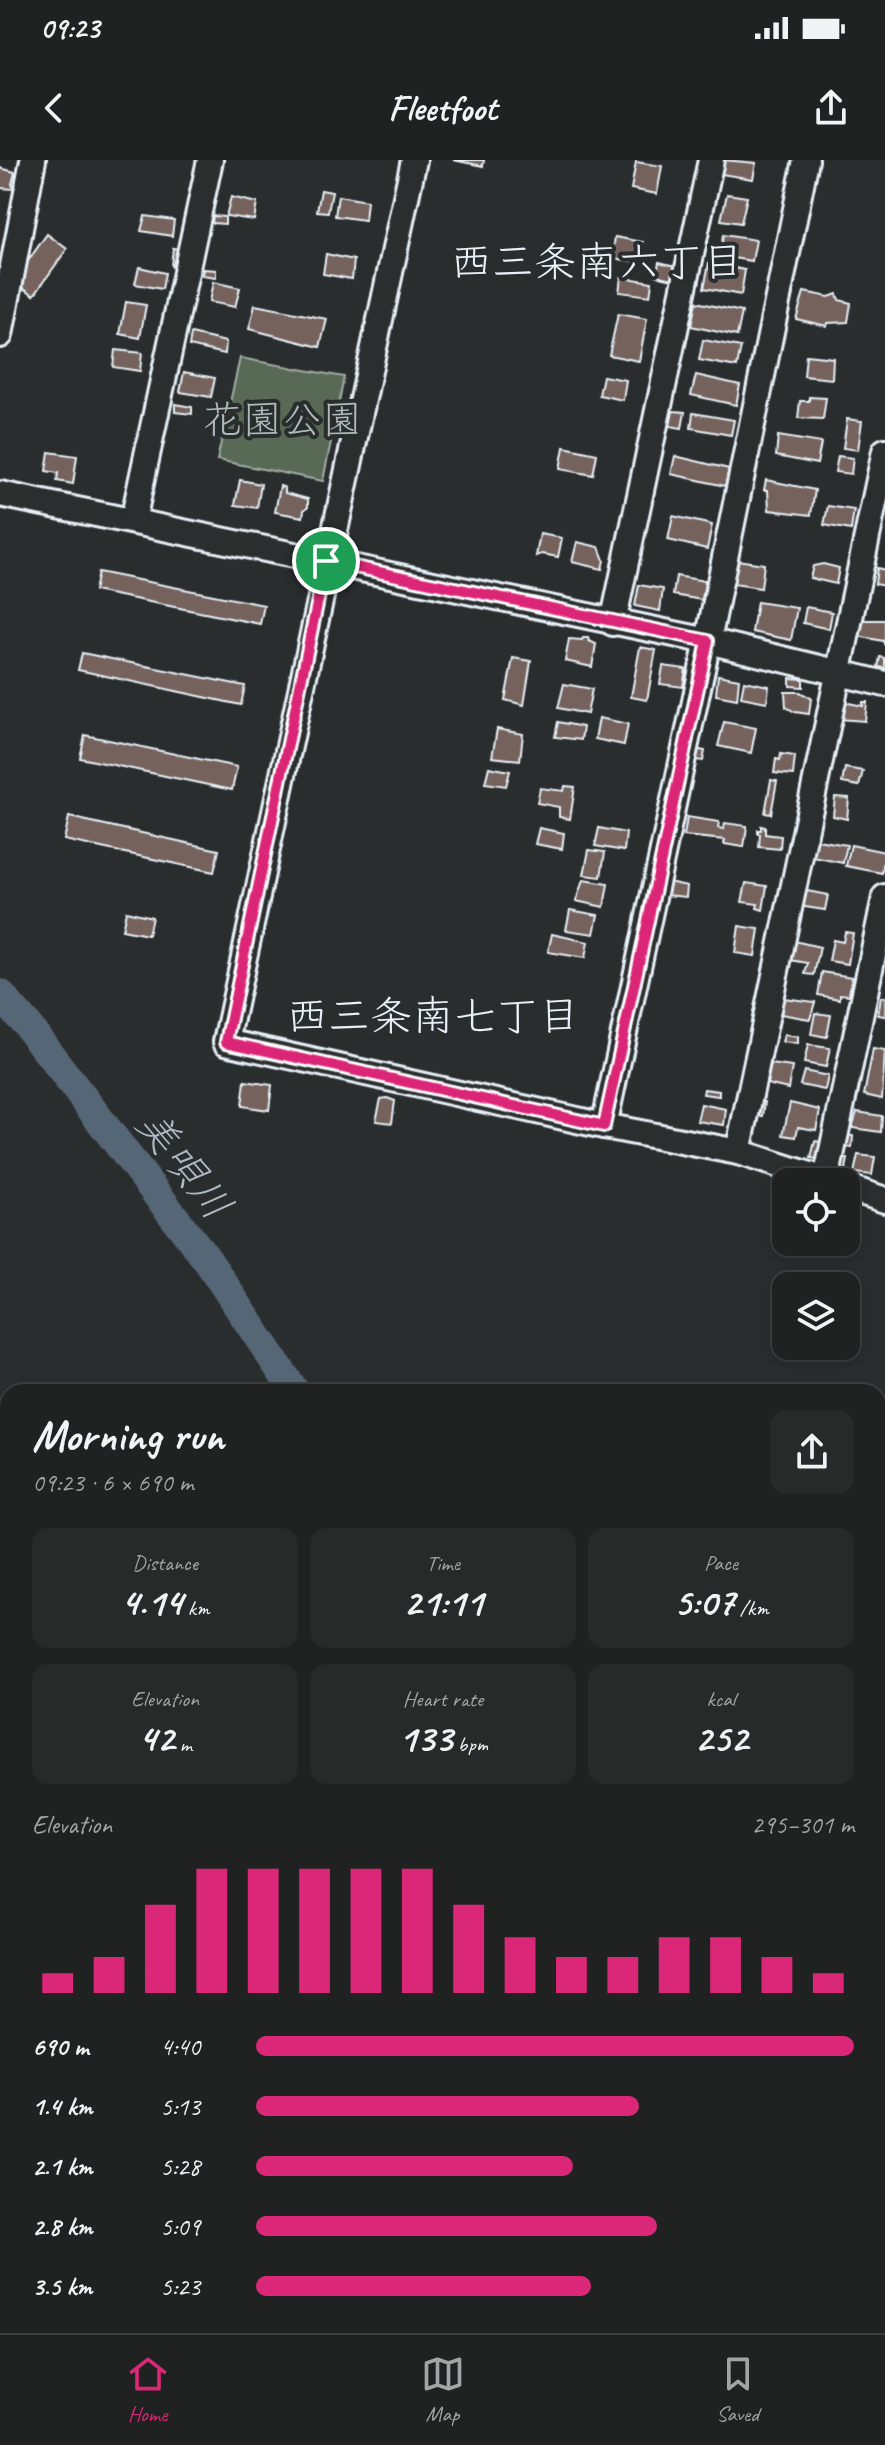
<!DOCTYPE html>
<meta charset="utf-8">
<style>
:root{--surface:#202222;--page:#282a2a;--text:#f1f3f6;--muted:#a2a4a5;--line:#3d3f40;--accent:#db2777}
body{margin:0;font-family:Caveat,"Klee One",sans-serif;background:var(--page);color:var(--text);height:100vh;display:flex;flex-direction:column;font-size:30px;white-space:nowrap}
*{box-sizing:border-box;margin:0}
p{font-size:26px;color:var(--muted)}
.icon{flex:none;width:44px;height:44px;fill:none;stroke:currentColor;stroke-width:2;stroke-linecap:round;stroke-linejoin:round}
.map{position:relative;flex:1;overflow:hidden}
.sheet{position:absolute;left:0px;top:1224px;width:886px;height:950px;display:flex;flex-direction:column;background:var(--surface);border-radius:24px 24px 0 0;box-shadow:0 4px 12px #0003,0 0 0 2px var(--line)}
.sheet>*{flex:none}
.buttons{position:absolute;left:772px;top:1008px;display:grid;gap:16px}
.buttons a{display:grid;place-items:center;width:88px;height:88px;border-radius:16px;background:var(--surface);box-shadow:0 4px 12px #0003,0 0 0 2px var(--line);font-size:40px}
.pin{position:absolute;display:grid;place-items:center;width:68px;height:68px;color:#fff;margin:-34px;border:4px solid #fff;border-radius:50%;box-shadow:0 2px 8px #0007}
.round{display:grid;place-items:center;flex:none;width:84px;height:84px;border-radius:16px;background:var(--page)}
.head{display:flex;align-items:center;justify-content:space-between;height:136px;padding:0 32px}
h1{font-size:44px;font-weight:800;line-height:60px}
.stats{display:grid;grid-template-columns:repeat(3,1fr);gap:12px;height:136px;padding:8px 32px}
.stats div{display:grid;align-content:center;border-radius:16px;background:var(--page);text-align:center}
.stats b{font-size:40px;font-weight:800}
.stats small{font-size:22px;font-weight:400}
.stats p{font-size:22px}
.chart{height:224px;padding:16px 32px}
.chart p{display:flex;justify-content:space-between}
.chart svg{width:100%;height:144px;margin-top:8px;stroke:var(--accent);stroke-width:6}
ul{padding:0 32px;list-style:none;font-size:26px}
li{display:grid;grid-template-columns:128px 96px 1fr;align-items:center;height:60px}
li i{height:20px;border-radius:10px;background:var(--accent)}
.status{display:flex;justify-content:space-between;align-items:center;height:56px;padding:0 40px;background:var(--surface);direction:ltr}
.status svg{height:22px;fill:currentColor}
header{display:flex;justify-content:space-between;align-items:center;height:104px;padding:0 32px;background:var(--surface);font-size:36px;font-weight:800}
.tabs{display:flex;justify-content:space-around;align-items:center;height:112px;border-top:2px solid var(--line);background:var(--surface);font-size:22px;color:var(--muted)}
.tabs a{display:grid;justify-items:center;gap:4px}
.tabs .active{color:var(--accent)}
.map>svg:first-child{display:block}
.green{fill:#586a54;stroke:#a0aea6;stroke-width:2}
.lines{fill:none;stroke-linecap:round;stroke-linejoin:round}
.stream{stroke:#8f9eaa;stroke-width:5}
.river{stroke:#546676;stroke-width:30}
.building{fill:#74625c;stroke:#e8f1f8;stroke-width:2}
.minor-casing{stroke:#e8f1f8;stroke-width:30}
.minor{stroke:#2a2d2e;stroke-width:24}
.route-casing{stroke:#fff;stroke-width:16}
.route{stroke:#db2777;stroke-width:10}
.labels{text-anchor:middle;stroke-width:8;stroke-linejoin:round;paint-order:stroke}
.park-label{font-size:40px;fill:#aebbb6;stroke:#2a2d2e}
.neighbourhood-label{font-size:42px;fill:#e8f1f8;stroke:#2a2d2e}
.water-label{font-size:42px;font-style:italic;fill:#adb9c4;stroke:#2a2d2e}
</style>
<div class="status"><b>09:23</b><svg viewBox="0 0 49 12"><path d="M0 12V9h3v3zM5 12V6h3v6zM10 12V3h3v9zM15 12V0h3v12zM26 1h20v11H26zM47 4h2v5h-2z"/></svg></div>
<header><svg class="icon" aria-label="back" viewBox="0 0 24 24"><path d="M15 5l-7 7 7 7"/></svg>Fleetfoot<svg class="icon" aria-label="share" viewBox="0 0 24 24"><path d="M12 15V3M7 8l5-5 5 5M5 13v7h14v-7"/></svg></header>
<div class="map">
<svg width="885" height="2173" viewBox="0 0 885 2173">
<rect width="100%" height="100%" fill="#2a2d2e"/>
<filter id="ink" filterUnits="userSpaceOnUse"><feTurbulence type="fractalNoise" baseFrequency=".0125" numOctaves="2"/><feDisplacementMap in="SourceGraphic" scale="16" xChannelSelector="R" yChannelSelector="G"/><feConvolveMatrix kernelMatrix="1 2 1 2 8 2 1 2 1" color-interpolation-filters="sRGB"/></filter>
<g filter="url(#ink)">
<!-- green -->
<polygon class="green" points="240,198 344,217 323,321 217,300"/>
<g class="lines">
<!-- stream -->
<g class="stream">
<polyline points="0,1520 8,1527"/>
<polyline points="0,1854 8,1856"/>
<polyline points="251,2173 252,2166"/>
</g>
<!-- river -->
<g class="river">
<polyline points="0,834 27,865 208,1101 295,1232"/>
<polyline points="878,1469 885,1467"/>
</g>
</g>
<!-- building -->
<g class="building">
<polygon points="453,0 484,0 483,6"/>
<polygon points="723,0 756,3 753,19 721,14"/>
<polygon points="636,2 662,6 657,34 631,29"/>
<polygon points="0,8 15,12 12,24 14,29 0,28"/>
<polygon points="321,30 332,32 328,52 317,51"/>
<polygon points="727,34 747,37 741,63 721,60"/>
<polygon points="338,36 367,41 365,60 335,56"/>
<polygon points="231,37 257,43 254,60 226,56"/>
<polygon points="145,56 174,60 172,76 141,71"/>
<polygon points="213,56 225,57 225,64 212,63"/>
<polygon points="47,74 67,89 34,135 14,121"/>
<polygon points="723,75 756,80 752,101 720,96"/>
<polygon points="615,77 643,82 639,102 612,98"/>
<polygon points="173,88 179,89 176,107 171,106"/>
<polygon points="326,94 354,100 352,119 323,114"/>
<polygon points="659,102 680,107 677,120 656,115"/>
<polygon points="709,103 745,110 741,135 704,128"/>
<polygon points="139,107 165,113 162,129 135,124"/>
<polygon points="203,109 216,110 216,118 202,116"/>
<polygon points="621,117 652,122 650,136 619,132"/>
<polygon points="213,122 240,128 235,147 209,142"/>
<polygon points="804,132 829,137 837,134 839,140 851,143 848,162 828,163 827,166 796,159"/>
<polygon points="126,142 146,145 140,178 120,174"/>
<polygon points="696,142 742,152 737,176 691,166"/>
<polygon points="255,145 327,159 320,187 249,169"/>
<polygon points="618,154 647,159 639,201 609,195"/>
<polygon points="191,174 226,182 225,194 189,186"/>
<polygon points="703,180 741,187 737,207 699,200"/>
<polygon points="115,190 142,193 140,211 113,207"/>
<polygon points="806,195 833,198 832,219 804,216"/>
<polygon points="184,212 215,218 211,237 180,232"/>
<polygon points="696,215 740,225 736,245 691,235"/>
<polygon points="603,216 626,220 623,240 599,235"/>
<polygon points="809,237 826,238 823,259 798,258 800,241 809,241"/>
<polygon points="175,244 192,247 192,254 175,252"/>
<polygon points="673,251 685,252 682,268 670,266"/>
<polygon points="693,253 734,260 731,275 691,268"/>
<polygon points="847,259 862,261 858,290 843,288"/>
<polygon points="778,276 821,283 817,304 776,296"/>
<polygon points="564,287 597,294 593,315 560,309"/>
<polygon points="49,292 77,296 73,324 57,321 58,313 46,311"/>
<polygon points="675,296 729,309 725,326 671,314"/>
<polygon points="838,296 853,298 851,314 835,312"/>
<polygon points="240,320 261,324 257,348 235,345"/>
<polygon points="766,320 815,330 811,355 769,350 768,330 764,330"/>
<polygon points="280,326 285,328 285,333 308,339 308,347 304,350 303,357 275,352"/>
<polygon points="828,346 854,350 851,370 824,365"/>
<polygon points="673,356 712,365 707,389 668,380"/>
<polygon points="540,374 562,378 558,397 542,394 536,396"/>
<polygon points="577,382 599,387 604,400 602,409 572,402"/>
<polygon points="737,400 764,404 761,428 733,424"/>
<polygon points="823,404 839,408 836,424 810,418 813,406"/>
<polygon points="877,408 885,410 885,426 875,424"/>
<polygon points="98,412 264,445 260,464 94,431"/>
<polygon points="676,416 705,421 702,440 673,435"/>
<polygon points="639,425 663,429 660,451 635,446"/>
<polygon points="757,442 797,448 791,480 752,472"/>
<polygon points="806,447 832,452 829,469 803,463"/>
<polygon points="860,460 885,460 885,486 883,481 857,476"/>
<polygon points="583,478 588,478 589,481 596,484 592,507 565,501 569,479 582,480"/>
<polygon points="640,487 656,490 647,540 631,537"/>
<polygon points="82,493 245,526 241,545 78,510"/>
<polygon points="880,497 885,498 885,508 878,507"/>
<polygon points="513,498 531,501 524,545 505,540"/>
<polygon points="663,506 686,509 683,527 660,524"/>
<polygon points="718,515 739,519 737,539 716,535"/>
<polygon points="790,518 803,519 803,527 790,526"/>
<polygon points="744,521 769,526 767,542 741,537"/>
<polygon points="564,524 592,529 587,554 558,548"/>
<polygon points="785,532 800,532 811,538 809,554 795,552 786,547"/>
<polygon points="839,541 863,546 863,542 867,542 865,561 839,559"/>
<polygon points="599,558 628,564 624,585 595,579"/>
<polygon points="558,562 583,567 581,580 555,577"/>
<polygon points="724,562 756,568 751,593 718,586"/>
<polygon points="497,569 523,574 520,600 492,597"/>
<polygon points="85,575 237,607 232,630 80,598"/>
<polygon points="690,588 705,591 703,601 688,599"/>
<polygon points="781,594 795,596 793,615 774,613 776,599 780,600"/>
<polygon points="489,607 510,611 506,626 485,623"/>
<polygon points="845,608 863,611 859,626 842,623"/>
<polygon points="771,620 777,621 771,654 765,653"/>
<polygon points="565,626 575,627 570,659 559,657 559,647 537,643 540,628 564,631"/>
<polygon points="835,637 849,638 847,659 833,656"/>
<polygon points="69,657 219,690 214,712 64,680"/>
<polygon points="687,657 719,662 718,668 724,669 725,663 747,666 744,687 724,684 725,680 684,676"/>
<polygon points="761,666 765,667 765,674 781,676 780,689 759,687 760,674 758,674 758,670 761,670"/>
<polygon points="539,668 564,673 562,689 535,684"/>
<polygon points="599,668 626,673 624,691 595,686"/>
<polygon points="817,680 847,685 843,703 813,697"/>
<polygon points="851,685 885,692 882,713 846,706"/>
<polygon points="589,690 605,692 601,717 584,715"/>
<polygon points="583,720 608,724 604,747 576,741"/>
<polygon points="668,722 687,726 686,737 666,735"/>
<polygon points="746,723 767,726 763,750 757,748 758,744 742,742"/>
<polygon points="802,730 828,735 825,750 798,746"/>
<polygon points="570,750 598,755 594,774 566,770"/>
<polygon points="126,751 152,757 148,775 122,770"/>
<polygon points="739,766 759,769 755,796 735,793"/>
<polygon points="845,772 853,773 848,804 829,801 833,780 843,782"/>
<polygon points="552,774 588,782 585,798 548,792"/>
<polygon points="794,781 820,787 814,815 805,814 808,803 790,800"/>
<polygon points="822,812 852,817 849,835 840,834 840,839 818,835"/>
<polygon points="881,837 885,837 885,856 878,855"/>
<polygon points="783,838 815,842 810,859 780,854"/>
<polygon points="815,853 831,855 827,877 811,874"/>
<polygon points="784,875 798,877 798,884 782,882"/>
<polygon points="808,885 830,888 826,907 804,903"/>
<polygon points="873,889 885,891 882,939 864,935"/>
<polygon points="771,904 792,907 788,929 767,924"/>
<polygon points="804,911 828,916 825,930 800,925"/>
<polygon points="245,921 272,925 269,950 242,946"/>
<polygon points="704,929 719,931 719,936 703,934"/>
<polygon points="387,938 395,941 392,963 376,961 381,939"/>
<polygon points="761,942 765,942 763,956 757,956"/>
<polygon points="790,943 820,950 816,970 798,967 796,977 783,975"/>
<polygon points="701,944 726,949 724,965 697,961"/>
<polygon points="857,952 882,956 881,972 852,968"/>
<polygon points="846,975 853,976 852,988 844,987"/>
<polygon points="815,981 821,982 818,999 811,998"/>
<polygon points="858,995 875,997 872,1015 854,1013"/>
<polygon points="844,999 848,999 845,1014 839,1014"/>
<polygon points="878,1674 884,1675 885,1679 885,1699 878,1698"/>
<polygon points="883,1898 885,1899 885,1918 878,1916"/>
<polygon points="878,1958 885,1960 885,1979 878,1978"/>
</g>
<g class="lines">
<!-- minor casing -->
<g class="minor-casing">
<g id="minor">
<polyline points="414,0 226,882 604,966 738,992 832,1022"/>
<polyline points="0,175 33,0"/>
<polyline points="0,334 708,481 885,524"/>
<polyline points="133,361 210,0"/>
<polyline points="613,463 711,0"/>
<polyline points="604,966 708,481 806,0"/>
<polyline points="738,992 885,291"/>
<polyline points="826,1020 885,737"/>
<polyline points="846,1027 885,1040"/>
<polyline points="878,1722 885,1724"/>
<polyline points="878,1781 885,1782"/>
<polyline points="0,1832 8,1833"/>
<polyline points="878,1862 885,1829"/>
<polyline points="878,2018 885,2019"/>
<polyline points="371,2166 403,2173"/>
<polyline points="577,2166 611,2173"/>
<polyline points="516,2173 517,2166"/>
<polyline points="653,2173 654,2166"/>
</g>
</g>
<!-- minor -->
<use href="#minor" class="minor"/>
</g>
</g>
<g class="lines" filter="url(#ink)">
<!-- route casing -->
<g class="route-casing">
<polygon id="route" points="326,401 708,481 604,966 226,882"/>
</g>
<!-- route -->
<use href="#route" class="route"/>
</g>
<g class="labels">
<!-- park labels -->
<g class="park-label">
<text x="282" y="273">花園公園</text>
</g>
<!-- neighbourhood labels -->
<g class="neighbourhood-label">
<text x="597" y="116">西三条南六丁目</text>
<text x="433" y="870">西三条南七丁目</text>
</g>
<!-- water labels -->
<g class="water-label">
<text transform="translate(185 1004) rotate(52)" y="15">美唄川</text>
</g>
</g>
</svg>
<div class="buttons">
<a><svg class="icon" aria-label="locate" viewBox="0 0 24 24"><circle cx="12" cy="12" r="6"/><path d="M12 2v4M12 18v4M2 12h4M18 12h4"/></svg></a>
<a><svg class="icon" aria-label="layers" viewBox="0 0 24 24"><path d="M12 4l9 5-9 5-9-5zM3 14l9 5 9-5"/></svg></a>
</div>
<div class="pin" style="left:326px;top:401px;background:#1e9e55"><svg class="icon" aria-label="arrive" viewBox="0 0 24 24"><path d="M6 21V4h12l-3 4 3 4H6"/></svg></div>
<section class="sheet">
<div class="head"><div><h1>Morning run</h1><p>09:23 · 6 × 690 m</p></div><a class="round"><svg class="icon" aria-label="share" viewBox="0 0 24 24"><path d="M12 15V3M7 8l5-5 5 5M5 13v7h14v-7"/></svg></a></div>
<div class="stats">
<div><p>Distance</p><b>4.14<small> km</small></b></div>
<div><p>Time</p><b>21:11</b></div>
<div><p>Pace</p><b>5:07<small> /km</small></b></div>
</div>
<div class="stats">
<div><p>Elevation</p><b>42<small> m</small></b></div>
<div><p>Heart rate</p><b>133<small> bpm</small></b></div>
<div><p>kcal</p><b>252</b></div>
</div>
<div class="chart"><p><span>Elevation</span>295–301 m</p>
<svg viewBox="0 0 160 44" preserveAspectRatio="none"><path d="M5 44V38M15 44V33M25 44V17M35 44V6M45 44V6M55 44V6M65 44V6M75 44V6M85 44V17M95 44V27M105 44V33M115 44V33M125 44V27M135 44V27M145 44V33M155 44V38"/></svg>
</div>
<ul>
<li><b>690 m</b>4:40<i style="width:100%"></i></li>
<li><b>1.4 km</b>5:13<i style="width:64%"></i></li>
<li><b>2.1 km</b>5:28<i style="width:53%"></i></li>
<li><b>2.8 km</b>5:09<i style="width:67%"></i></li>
<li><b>3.5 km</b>5:23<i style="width:56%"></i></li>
</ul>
</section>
</div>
<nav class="tabs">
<a class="active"><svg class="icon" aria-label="home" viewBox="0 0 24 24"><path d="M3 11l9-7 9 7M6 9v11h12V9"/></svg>Home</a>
<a><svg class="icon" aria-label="map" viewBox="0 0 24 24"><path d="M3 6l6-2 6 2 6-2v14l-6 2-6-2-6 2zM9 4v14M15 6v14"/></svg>Map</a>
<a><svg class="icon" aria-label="saved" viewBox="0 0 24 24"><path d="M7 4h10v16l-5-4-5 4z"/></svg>Saved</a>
</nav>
